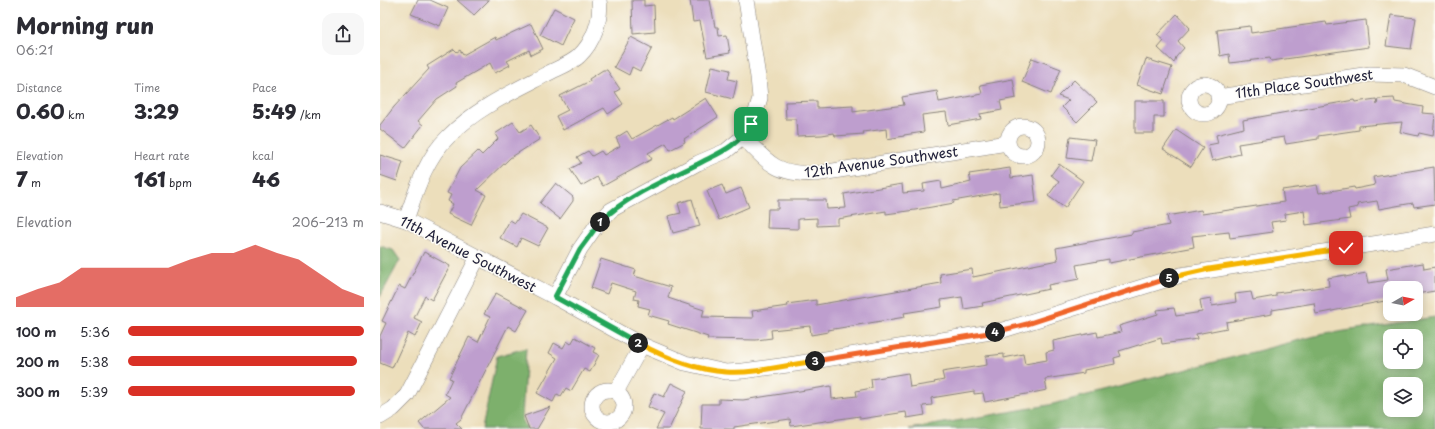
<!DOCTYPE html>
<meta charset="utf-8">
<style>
:root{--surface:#fff;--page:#f7f7f7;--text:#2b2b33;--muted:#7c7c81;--accent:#d93025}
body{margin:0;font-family:"Playpen Sans",sans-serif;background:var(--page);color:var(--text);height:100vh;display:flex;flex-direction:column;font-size:15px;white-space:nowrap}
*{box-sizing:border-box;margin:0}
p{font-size:13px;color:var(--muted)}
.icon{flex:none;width:22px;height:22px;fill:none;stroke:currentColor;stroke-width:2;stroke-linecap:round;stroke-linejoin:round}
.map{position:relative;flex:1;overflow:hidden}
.side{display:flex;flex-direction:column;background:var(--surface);width:380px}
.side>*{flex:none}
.needle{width:26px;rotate:81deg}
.controls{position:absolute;left:1003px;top:281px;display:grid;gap:8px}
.controls a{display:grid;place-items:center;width:40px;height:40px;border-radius:8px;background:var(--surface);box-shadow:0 2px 10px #0003;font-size:20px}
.pin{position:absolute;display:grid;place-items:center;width:34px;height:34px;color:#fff;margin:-17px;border-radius:8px;box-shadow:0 2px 6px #0006}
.km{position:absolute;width:20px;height:20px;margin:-10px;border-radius:50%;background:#222;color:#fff;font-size:11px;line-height:20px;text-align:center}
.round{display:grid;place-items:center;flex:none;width:42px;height:42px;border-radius:12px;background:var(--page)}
.head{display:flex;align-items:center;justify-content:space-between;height:68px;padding:0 16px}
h1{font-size:22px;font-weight:800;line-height:30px}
.stats{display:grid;grid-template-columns:repeat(3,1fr);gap:6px;height:68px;padding:4px 16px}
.stats div{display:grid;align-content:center}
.stats b{font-size:20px;font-weight:800}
.stats small{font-size:11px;font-weight:400}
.stats p{font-size:11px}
.chart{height:112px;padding:8px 16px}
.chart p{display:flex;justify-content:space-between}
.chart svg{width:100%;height:72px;margin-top:4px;fill:var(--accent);opacity:.7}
ul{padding:0 16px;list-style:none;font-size:13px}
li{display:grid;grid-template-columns:64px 48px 1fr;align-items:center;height:30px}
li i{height:10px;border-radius:5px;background:var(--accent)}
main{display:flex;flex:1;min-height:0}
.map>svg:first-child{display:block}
.forest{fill:#7db06c;stroke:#506954;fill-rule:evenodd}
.building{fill:#be9ece}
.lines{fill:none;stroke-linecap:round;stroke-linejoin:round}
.minor-casing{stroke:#87807b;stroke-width:16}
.minor{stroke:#fff;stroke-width:15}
.split-1-casing{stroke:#fff;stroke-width:8}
.split-2-casing{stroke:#fff;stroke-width:8}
.split-3-casing{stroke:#fff;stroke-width:8}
.split-4-casing{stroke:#fff;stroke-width:8}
.split-5-casing{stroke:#fff;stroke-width:8}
.split-6-casing{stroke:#fff;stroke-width:8}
.split-1{stroke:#22a559;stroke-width:5}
.split-2{stroke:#22a559;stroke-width:5}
.split-3{stroke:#f5b400;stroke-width:5}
.split-4{stroke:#f0652b;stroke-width:5}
.split-5{stroke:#f0652b;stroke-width:5}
.split-6{stroke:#f5b400;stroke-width:5}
.labels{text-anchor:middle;stroke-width:3;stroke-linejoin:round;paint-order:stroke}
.street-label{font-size:14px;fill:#22223b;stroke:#fdfcf7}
</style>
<main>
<section class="side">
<div class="head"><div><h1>Morning run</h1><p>06:21</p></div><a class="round"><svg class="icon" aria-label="share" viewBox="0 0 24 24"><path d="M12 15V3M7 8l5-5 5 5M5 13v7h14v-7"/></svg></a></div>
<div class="stats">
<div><p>Distance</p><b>0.60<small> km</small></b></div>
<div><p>Time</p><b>3:29</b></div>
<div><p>Pace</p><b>5:49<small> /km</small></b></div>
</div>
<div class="stats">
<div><p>Elevation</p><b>7<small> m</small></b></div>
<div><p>Heart rate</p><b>161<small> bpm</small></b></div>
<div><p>kcal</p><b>46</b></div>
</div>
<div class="chart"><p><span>Elevation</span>206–213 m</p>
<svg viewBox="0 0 160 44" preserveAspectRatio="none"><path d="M0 44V38L10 33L20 29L30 20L40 20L50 20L60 20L70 20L80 15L90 11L100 11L110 6L120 11L130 15L140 24L150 33L160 38V44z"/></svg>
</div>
<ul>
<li><b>100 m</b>5:36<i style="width:100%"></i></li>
<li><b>200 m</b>5:38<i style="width:97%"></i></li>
<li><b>300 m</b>5:39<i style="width:96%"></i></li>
</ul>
</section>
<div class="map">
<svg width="1055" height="429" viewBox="0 0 1055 429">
<rect width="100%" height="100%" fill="#fdfcf7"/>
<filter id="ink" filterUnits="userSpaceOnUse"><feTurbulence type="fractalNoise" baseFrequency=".025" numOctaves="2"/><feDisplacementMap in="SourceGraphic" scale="8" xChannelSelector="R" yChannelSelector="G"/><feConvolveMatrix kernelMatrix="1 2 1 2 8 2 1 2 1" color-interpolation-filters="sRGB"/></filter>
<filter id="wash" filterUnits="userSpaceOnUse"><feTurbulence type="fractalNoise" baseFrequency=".012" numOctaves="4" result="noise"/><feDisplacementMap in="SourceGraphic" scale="16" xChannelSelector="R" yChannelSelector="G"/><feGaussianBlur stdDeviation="0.9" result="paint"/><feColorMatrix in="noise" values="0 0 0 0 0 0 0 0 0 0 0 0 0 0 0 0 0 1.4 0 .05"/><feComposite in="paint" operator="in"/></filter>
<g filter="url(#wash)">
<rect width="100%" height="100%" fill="#ecdebb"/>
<!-- forest -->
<g class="forest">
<polygon points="0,246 13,250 20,260 0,297"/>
<path d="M 1055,317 L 1055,429 L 529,429 L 669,405 L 939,335 ZM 1010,336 L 1036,336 L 1036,362 L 1010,362 ZM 1010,384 L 1036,384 L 1036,410 L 1010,410 Z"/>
<polygon points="146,348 142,419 147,429 102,429 117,356"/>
</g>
<g id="blocks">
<!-- building -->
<g class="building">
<polygon points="38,0 50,0 68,8 60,26 31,14"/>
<polygon points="77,0 109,0 94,15"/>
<polygon points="252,0 264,0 264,6 274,5 275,32 253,34"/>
<polygon points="310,0 330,0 335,27 338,27 339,36 347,35 350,53 327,57 320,21 313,22"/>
<polygon points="174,8 194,18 181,46 160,35"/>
<polygon points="797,14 810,28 798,41 804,48 796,57 794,63 778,48 784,41 777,35"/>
<polygon points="1011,15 1036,18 1031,49 1006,46"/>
<polygon points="986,20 989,47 891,61 890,58 850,63 849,54 840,56 837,30 870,26 871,33 946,22 947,25"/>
<polygon points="151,24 163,49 151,55 149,50 127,61 130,65 115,73 110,63 76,83 77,86 57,99 38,121 43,125 25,148 0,129 0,125 14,107 49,69 47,66 74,49 77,52 80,50 83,55 115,37 116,40"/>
<polygon points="251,37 272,48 260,71 252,67 249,75 234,67"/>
<polygon points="652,58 681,69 671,94 642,82"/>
<polygon points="766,59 792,67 783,94 757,85"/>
<polygon points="332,66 350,70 348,79 357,81 353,99 326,92"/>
<polygon points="223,70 227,70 240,89 235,92 243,104 228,114 224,108 183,130 176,116 188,110 180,96 210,81 209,79"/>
<polygon points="633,79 636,98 620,101 622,110 600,114 601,119 568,125 566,112 542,115 544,132 524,135 524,136 507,139 506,129 483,132 484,134 455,136 454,133 442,135 417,136 416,119 406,119 405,102 437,101 437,108 473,106 473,112 524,105 522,97 557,91 559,102 602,94 600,85"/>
<polygon points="694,80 717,102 697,122 682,107 689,100 678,96"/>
<polygon points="326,98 338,117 304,139 305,142 290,150 286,143 268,153 272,159 223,186 217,177 201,186 190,169 201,163 197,157 208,151 212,156 221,151 224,155 240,146 236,138 247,131 252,139 292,117 293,119"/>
<polygon points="1014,98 1015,102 1043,107 1042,113 1055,114 1053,136 1039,133 1038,136 1020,132 1022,122 979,126 979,130 938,136 938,139 906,144 904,137 858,144 860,154 832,161 828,145 838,143 836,135 864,128 863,120 974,100 975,102 996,99 997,105 998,99"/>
<polygon points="755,101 784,101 784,117 774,117 774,133 755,133"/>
<polygon points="133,122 140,132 151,125 160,139 130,158 97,190 106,195 91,225 68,214 73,204 68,201 71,195 67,193 80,168 98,151 102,155 118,139 115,134"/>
<polygon points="796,130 823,148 811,167 783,149"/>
<polygon points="690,137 715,140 711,161 687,158"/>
<polygon points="0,155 23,162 17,181 0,175"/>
<polygon points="679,164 703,181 685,208 668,196 679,181 671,175"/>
<polygon points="1054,167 1055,204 1034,207 1033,203 999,209 997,201 977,204 978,207 968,209 970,219 926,225 924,211 905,214 906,220 891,222 893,232 850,238 849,232 812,236 814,247 729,263 729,259 696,265 699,279 668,285 669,289 602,303 603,306 584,309 582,297 561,300 562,307 524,313 525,317 448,330 448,332 431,335 430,326 391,330 392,338 376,340 327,339 328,337 288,324 289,321 268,315 270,309 258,306 259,300 254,299 256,291 231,283 227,294 211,288 221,259 256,270 254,276 291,287 288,298 324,310 322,317 373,318 372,311 408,306 407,304 436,300 436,305 561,283 560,274 592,269 593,277 678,260 676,248 752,234 752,232 789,225 787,216 821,210 822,214 904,202 902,190 937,185 939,193 974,187 975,189 995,185 993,177"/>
<polygon points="630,168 631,178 653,175 656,202 620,206 619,193 573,201 574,203 535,210 506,214 506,211 458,219 458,225 437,226 437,218 418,219 418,229 387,228 388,209 398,209 398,200 446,200 447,209 466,208 464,194 522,184 523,193 544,191 543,184 561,181 562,189 591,182 589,174"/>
<polygon points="176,183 193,197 193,201 180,219 160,203"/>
<polygon points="342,185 346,194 361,188 369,207 339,220 327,191"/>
<polygon points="312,199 320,226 293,233 288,216 301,213 298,203"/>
<polygon points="141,214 168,228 158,246 141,238 137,247 120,238 130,220 135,223"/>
<polygon points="44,252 70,266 52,300 45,296 34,318 42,322 35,337 28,333 12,368 0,363 0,336 6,323 2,321 19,286 25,289"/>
<polygon points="1043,263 1044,269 1055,267 1055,291 1036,294 1036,288 1010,288 1010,300 936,314 934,303 892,310 892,314 846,322 847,328 816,334 817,339 782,344 781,338 739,351 741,356 734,358 735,364 704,370 704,373 665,379 667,390 605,402 603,393 594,394 594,391 551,398 552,405 543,406 545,415 527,418 526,412 480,419 480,416 411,426 410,419 354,427 354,429 321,429 322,404 339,404 339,399 363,400 451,386 452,399 477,396 476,391 492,388 491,379 528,373 530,387 555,383 554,382 564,380 562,372 607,365 606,356 624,354 624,358 643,354 645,364 667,360 666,352 674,350 673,341 717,332 718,337 741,332 739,326 778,314 777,310 794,308 796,316 822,312 820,300 831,298 832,306 856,302 855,294 871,292 873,300 896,296 896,293 949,286 948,278 965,275 965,277 986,273 988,283 1008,280 1006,269"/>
<polygon points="116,293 148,310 136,331 128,326 81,419 76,423 82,429 44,429 39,423 70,397 65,394 72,379 69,378 89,337 98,342 110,317 104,314"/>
<polygon points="195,337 215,348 213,352 219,355 210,372 204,369 191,391 186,388 181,396 177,394 173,402 157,393 177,358 169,353 174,343 183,348 187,341 191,344"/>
<polygon points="291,383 307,391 289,429 276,429 284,414 268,407 274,393 284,397"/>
<polygon points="170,407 157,429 149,429 144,416"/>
</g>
</g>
</g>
<g filter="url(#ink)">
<use href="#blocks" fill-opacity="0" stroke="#87807b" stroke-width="1"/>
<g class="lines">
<!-- minor casing -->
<g class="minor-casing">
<g id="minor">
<circle cx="824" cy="99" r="15"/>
<polyline points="838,97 990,74 1024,75 1055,87"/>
<circle cx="643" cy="141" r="15"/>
<path d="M 363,137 C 389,164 396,174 435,174 L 627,143"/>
<polyline points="0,212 26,220 175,297 262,345 305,363 346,372 363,371 415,364 623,330 801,275 1055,234"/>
<path d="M 26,220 C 36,191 45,159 68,137 C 95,109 130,93 165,75 C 175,69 191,64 199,56 C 213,43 222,19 219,0"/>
<polyline points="175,297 200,249 216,226 231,210 318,163 346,151 363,137 375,115 380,98 378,77 366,0"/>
<circle cx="228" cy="406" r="16"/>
<polyline points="236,392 262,345"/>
<polyline points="0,417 13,409 27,395 97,259"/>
</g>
</g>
<!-- minor -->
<use href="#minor" class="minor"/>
</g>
</g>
<g class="lines" filter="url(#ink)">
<!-- split-1 casing -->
<g class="split-1-casing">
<path id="split-1" d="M 220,222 C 246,196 285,180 318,164 C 341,152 357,147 371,124"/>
</g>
<!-- split-2 casing -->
<g class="split-2-casing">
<polyline id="split-2" points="220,222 200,249 175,297 258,343"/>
</g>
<!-- split-3 casing -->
<g class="split-3-casing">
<path id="split-3" d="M 258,343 C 284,357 316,370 346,372 C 373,374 407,365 435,361"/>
</g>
<!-- split-4 casing -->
<g class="split-4-casing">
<polyline id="split-4" points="435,361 615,332"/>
</g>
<!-- split-5 casing -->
<g class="split-5-casing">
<polyline id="split-5" points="615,332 647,324 789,278"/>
</g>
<!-- split-6 casing -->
<g class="split-6-casing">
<polyline id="split-6" points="789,278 829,269 966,248"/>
</g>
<!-- split-1 -->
<use href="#split-1" class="split-1"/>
<!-- split-2 -->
<use href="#split-2" class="split-2"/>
<!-- split-3 -->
<use href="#split-3" class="split-3"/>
<!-- split-4 -->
<use href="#split-4" class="split-4"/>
<!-- split-5 -->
<use href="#split-5" class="split-5"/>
<!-- split-6 -->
<use href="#split-6" class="split-6"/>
</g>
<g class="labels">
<!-- street labels -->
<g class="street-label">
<text transform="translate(924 84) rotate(-8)" y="5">11th Place Southwest</text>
<text transform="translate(501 162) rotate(-8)" y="5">12th Avenue Southwest</text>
<text transform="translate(88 254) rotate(27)" y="5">11th Avenue Southwest</text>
</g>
</g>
</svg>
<div class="controls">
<a><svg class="needle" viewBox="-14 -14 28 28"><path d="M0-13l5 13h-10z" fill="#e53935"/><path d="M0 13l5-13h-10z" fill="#7c7c81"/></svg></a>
<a><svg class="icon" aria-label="locate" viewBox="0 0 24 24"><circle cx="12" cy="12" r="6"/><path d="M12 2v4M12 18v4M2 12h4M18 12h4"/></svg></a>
<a><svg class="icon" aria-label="layers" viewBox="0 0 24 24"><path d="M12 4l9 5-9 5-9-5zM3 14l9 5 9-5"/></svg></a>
</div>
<div class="pin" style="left:371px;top:124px;background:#1e9e55"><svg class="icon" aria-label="arrive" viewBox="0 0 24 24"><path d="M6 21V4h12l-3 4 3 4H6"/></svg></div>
<div class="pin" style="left:966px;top:248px;background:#d93025"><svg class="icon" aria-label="check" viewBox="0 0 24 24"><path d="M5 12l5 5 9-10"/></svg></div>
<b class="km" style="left:220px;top:222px">1</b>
<b class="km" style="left:258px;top:343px">2</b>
<b class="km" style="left:435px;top:361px">3</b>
<b class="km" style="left:615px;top:332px">4</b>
<b class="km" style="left:789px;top:278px">5</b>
</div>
</main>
